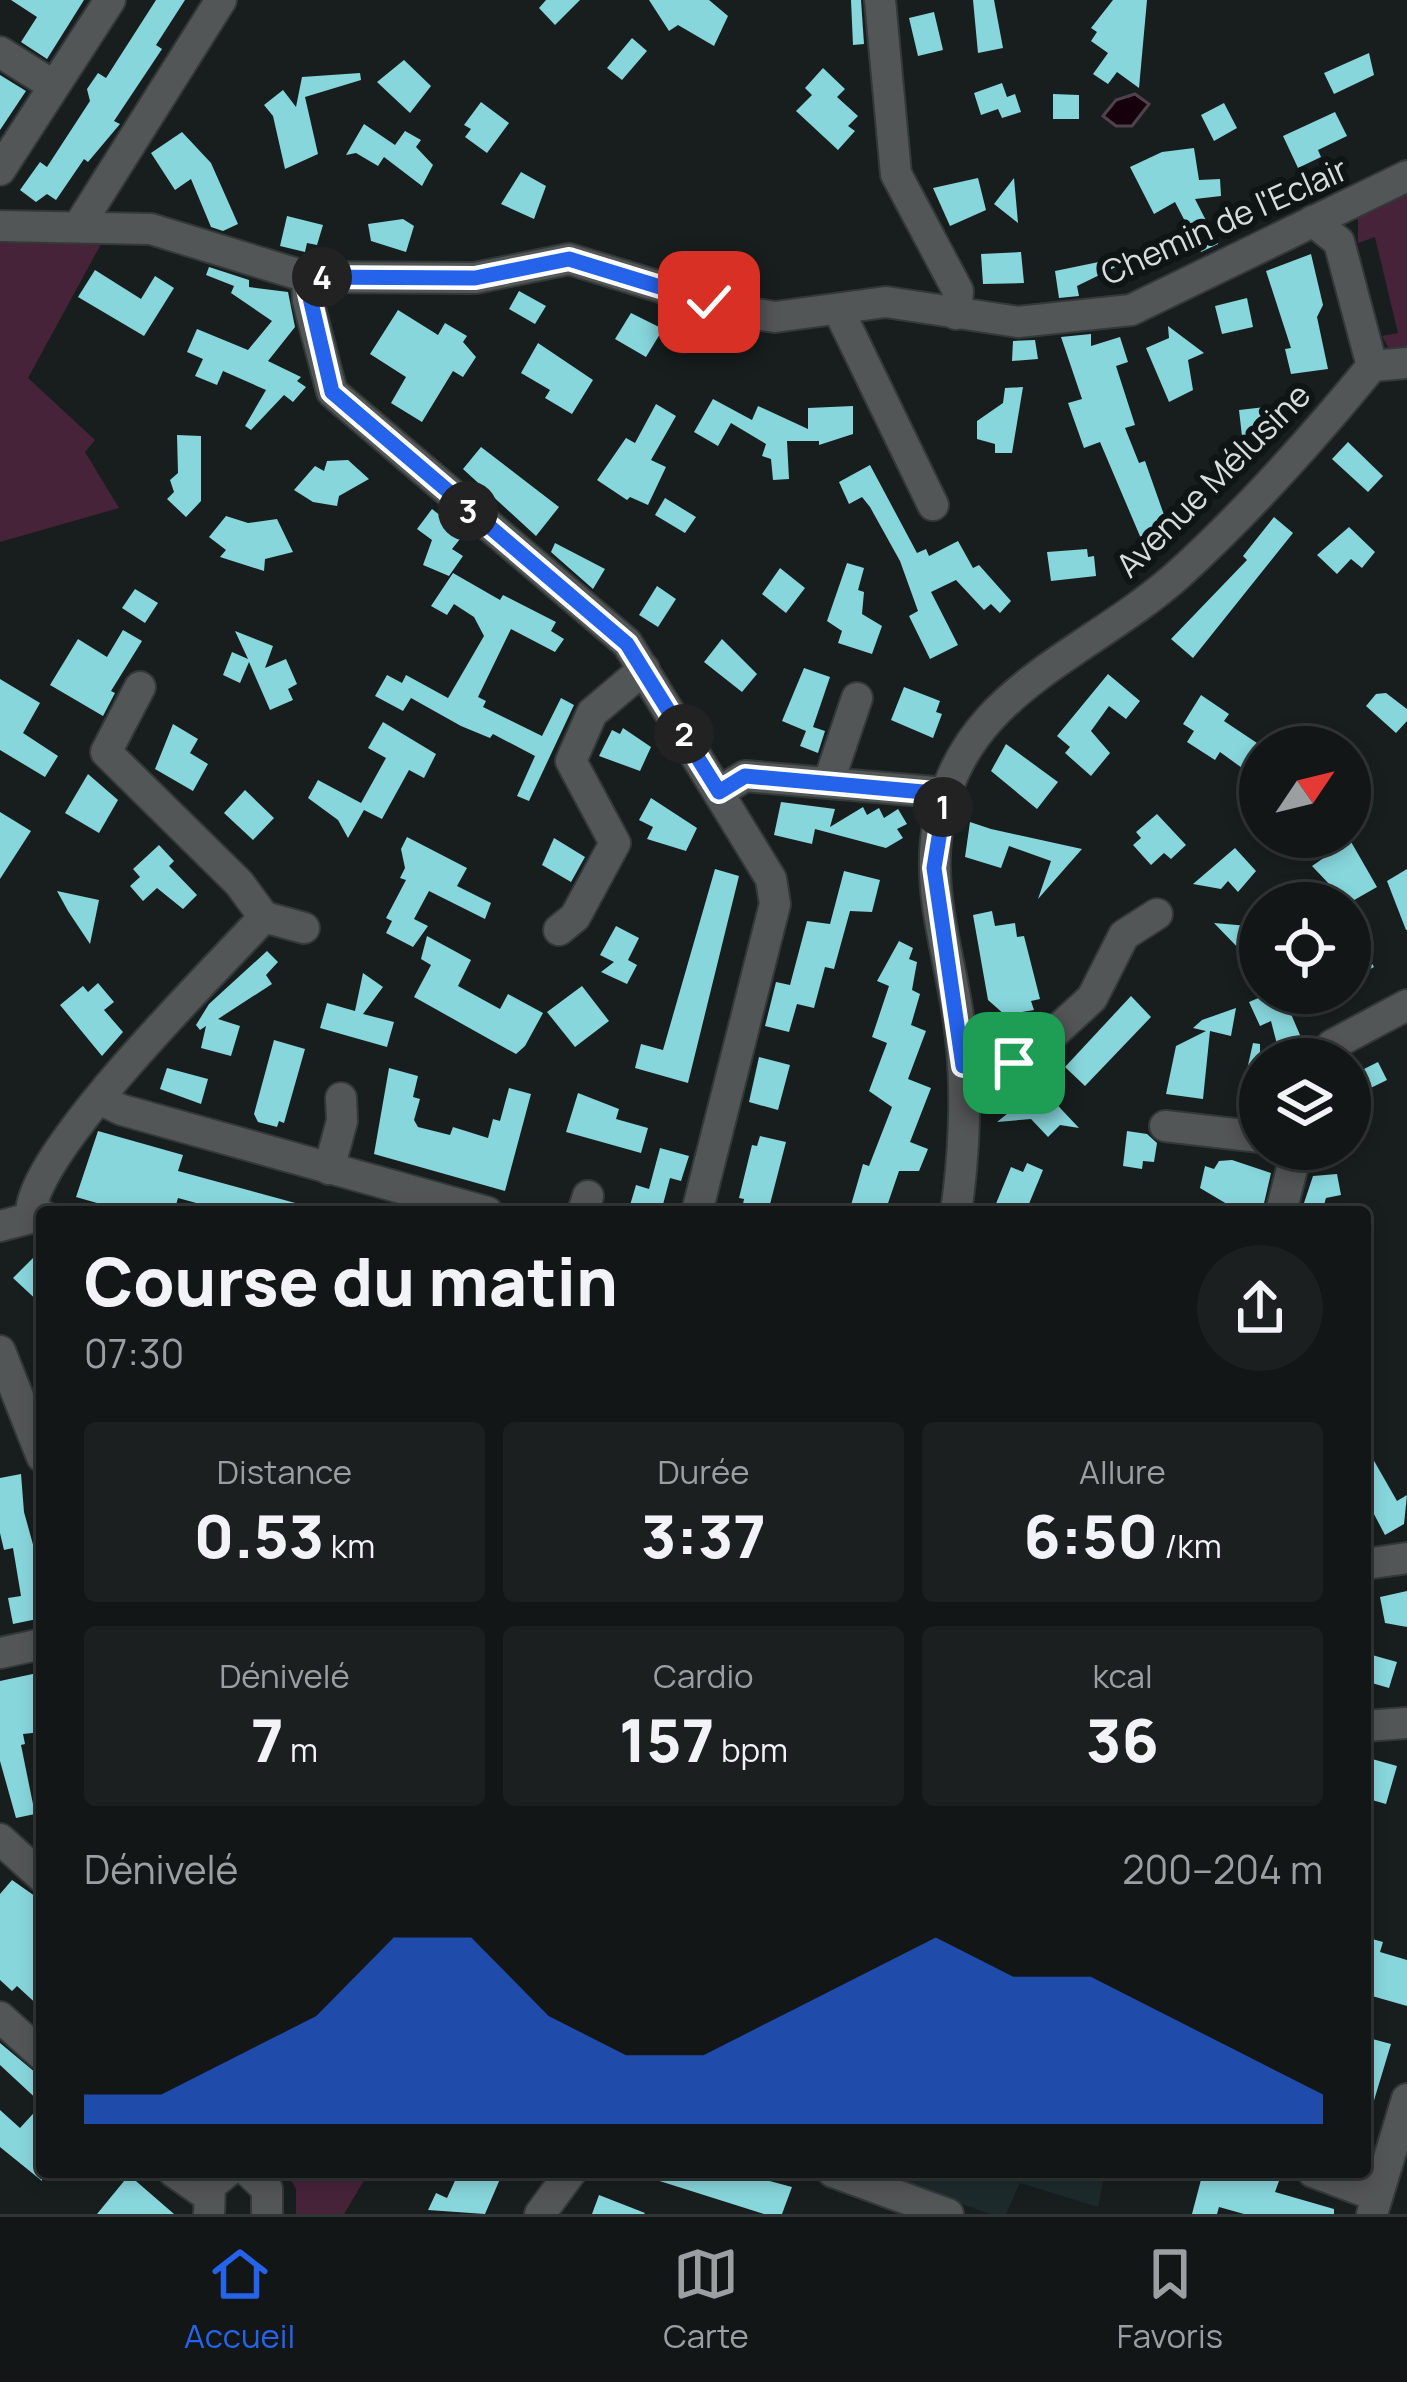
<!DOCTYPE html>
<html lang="fr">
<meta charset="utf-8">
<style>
:root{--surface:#121616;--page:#1b1f1f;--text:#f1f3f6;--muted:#9c9fa1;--line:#313535;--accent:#2563eb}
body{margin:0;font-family:Manrope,sans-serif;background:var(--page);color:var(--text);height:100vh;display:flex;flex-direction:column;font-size:45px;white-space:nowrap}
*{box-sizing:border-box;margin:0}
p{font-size:39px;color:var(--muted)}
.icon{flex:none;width:66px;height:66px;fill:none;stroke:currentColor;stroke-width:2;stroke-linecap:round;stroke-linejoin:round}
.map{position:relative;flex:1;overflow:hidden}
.drawer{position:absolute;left:36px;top:1206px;width:1335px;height:972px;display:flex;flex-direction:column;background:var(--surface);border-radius:12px;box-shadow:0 6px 18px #0003,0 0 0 3px var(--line)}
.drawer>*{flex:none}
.needle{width:78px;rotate:55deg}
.tools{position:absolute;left:1239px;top:726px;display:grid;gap:24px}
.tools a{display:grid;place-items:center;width:132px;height:132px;border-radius:50%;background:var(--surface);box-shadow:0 6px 18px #0003,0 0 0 3px var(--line);font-size:60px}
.pin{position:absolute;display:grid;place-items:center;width:102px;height:102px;color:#fff;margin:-51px;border-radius:24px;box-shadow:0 6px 18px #0006}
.km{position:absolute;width:60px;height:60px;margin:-30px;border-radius:50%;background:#222;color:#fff;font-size:33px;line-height:60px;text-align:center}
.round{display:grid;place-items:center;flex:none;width:126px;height:126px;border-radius:63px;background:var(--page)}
.summary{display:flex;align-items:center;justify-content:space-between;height:204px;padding:0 48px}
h1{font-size:66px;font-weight:800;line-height:90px}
.stats{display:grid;grid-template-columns:repeat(3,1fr);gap:18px;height:204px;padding:12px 48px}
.stats div{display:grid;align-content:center;border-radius:12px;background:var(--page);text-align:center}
.stats b{font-size:60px;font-weight:800}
.stats small{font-size:33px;font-weight:400}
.stats p{font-size:33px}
.chart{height:336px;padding:24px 48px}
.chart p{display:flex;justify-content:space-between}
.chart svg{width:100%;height:216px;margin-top:12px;fill:var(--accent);opacity:.7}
.menu{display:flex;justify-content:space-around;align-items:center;height:168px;border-top:3px solid var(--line);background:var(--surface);font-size:33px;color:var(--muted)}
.menu a{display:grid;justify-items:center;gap:6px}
.menu .active{color:var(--accent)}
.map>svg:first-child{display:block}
.built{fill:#1d2a2c}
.green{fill:#47233a}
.water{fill:#15000c;stroke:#4f424a;stroke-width:3}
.building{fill:#87d6dc}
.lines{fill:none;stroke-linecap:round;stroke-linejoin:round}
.minor-casing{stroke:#333939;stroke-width:34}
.minor{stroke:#535656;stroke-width:30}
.route-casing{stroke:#fff;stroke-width:24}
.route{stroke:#2563eb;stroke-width:15}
.labels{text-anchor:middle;stroke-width:12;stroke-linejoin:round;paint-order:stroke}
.street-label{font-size:33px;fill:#d7dcdc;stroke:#0f1415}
</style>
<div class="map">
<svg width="1407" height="2214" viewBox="0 0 1407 2214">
<rect width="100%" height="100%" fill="#181e1e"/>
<!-- built -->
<polygon class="built" points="871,2172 1105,2172 1098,2207 1020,2183 1006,2214 990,2214"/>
<!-- green -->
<g class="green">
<polygon points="1407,185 1407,353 1388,347 1382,336 1398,333 1375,237 1358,243 1358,211"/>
<polygon points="107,233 28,378 95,440 85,452 119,508 0,542 0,235 22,234 35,243 44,235"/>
<polygon points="286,2172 369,2172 344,2214 296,2214 296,2189"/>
</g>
<!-- water -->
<polygon class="water" points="1135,94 1149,104 1132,126 1116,126 1103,116 1116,100"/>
<!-- building -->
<g class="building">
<polygon points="11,0 84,0 47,59 21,42 37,17"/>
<polygon points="156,0 185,0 156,45 162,49 114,121 120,124 88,162 84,159 56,200 47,194 36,202 20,190 40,162 47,167 90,101 87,89 98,73 106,78"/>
<polygon points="546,0 580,0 555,25 539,8"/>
<polygon points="649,0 709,0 728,16 714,46 678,25 669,31"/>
<polygon points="851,0 861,0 864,44 853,45"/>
<polygon points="973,0 994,0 1003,48 978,53"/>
<polygon points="1113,0 1147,0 1139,88 1117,72 1108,84 1093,74 1108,53 1091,41 1097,32 1091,28"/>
<polygon points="934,12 943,50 918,56 909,18"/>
<polygon points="632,38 647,51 622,80 607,68"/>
<polygon points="1369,53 1374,75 1334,94 1324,73"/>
<polygon points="404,60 431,86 410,113 377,82"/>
<polygon points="823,68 845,89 837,97 858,116 848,126 855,131 838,150 796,111 812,95 805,88"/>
<polygon points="360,73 361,80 305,97 318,154 285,169 273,116 264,105 283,90 296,107 302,77"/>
<polygon points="0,75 26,91 0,130"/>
<polygon points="1002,83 1007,97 1015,94 1021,112 1002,118 998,109 981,115 974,93"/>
<polygon points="1053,94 1079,95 1079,119 1053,119"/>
<polygon points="481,102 509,123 487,153 465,137 471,129 464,125"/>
<polygon points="1224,103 1237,128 1214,141 1201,115"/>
<polygon points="1335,112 1347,136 1318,150 1321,157 1298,168 1283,136"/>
<polygon points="364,124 395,145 405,131 421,140 416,147 433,165 422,186 384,157 378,166 356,153 346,155"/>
<polygon points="182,132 211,163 238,224 223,231 211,227 191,179 175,190 151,153"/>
<polygon points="1194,148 1199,180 1220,179 1221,196 1195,199 1218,244 1201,252 1175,202 1154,214 1130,167 1162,152"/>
<polygon points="521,172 546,186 534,219 501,204"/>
<polygon points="978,178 986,210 950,226 933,188"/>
<polygon points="1014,178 1018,223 994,204"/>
<polygon points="287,216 323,225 317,245 307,243 305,252 280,246"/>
<polygon points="403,219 414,226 406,252 371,241 368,224"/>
<polygon points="1021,252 1024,283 983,284 981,254"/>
<polygon points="1311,254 1323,305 1317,317 1328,369 1291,374 1285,349 1291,348 1266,271"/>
<polygon points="1123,257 1124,263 1077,286 1079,296 1059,298 1055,271"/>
<polygon points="209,267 249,280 249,287 288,292 295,327 268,361 301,377 297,381 306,387 293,402 284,395 251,430 245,426 266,390 223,371 217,385 195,376 203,359 187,352 197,329 248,350 272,321 231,293 234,286 206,275"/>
<polygon points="95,270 141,299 155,276 174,288 144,336 78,297"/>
<polygon points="519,291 546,306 535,324 509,309"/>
<polygon points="1247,298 1253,327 1222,334 1215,306"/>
<polygon points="398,310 438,335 445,323 467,336 463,342 476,357 463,377 453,371 422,422 391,403 406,377 370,354"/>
<polygon points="631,313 663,329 646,357 615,339"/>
<polygon points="1168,326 1204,353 1188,360 1193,390 1169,402 1146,348 1169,338"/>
<polygon points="1091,334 1091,346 1120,337 1128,362 1116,366 1135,425 1125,428 1139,463 1145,461 1170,532 1148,555 1100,442 1084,448 1068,403 1082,399 1061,337"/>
<polygon points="1035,340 1038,359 1012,361 1013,341"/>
<polygon points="538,343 593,380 572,414 545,398 550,390 521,373"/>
<polygon points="1023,387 1012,453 995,453 995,444 977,439 977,421 1003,403 1005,388"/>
<polygon points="713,399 752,420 758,406 808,429 808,408 853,406 853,434 819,445 819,441 787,441 789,479 773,480 771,459 762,456 766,444 731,423 718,446 694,432"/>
<polygon points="656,404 676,416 651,460 666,467 648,505 630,497 627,500 597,480 626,438 635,443"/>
<polygon points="1274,406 1276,426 1265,428 1267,437 1260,443 1243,445 1239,410"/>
<polygon points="177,435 201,436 201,501 186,517 167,499 174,492 170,480 178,473"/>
<polygon points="1348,442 1383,476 1368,492 1332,459"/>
<polygon points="481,447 559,507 536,536 463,469"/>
<polygon points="348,460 369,479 339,496 337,506 313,502 294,490 315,466 324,471 327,461"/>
<polygon points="870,465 917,553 926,549 929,556 958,541 973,568 979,565 1011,601 1000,613 991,604 984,610 956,580 931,592 958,645 930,659 909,616 918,611 900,561 870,507 862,497 849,504 839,482"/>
<polygon points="665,498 696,517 685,533 655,515"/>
<polygon points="432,509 464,534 452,549 463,556 449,576 423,565 432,540 417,529"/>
<polygon points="226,516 248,523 277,519 293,552 265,559 264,571 220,557 226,550 209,537"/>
<polygon points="1274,517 1293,533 1193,658 1171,639 1247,560 1243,556"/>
<polygon points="1349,527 1375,552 1362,568 1351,559 1337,574 1317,555"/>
<polygon points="555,543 605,569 593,589 551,552"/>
<polygon points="1087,549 1088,557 1094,556 1096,576 1051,581 1047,552"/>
<polygon points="847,563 864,568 858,590 864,592 862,614 882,626 872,654 838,643 842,631 827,621"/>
<polygon points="780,568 805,588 786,613 762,594"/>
<polygon points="453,573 500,600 503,595 556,622 551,631 564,639 555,652 511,629 478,697 486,701 483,707 542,736 561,698 574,705 529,801 517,796 535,756 493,734 490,738 461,726 411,698 403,711 375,696 387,675 402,683 406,675 448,698 484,636 474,617 454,604 447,615 431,606"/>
<polygon points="657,586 676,599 658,627 639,615"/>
<polygon points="135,589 158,603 145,623 122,608"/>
<polygon points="123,630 142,641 111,691 115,693 103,716 50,685 78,639 107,657"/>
<polygon points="235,631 273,646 265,668 286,659 297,684 288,689 293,700 270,710 249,662 240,683 223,675 232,652 248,659"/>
<polygon points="722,639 757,674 742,692 704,662"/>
<polygon points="804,668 830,677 813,727 825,731 818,753 800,746 806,731 782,721"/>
<polygon points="1108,674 1140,701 1126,719 1109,706 1091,731 1110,753 1091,776 1065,753 1070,747 1057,736"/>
<polygon points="0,679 40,703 23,733 58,756 45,777 0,750"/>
<polygon points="904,687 940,701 936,712 942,714 933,738 891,720"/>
<polygon points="1386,693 1407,709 1407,721 1396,733 1366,706 1376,694"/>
<polygon points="1201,695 1229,714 1224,721 1260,745 1260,781 1220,752 1215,760 1187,742 1194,731 1183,724"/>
<polygon points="383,722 436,754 424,778 409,770 382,819 364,810 348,838 338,820 308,798 318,780 361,803 386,758 368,748"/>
<polygon points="173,724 198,739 190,753 208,764 193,791 155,769"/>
<polygon points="623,728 651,747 640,771 599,756 612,730 620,734"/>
<polygon points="1006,744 1058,782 1037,809 991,771"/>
<polygon points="88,774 118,800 99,833 65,813"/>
<polygon points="245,790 274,818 253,840 224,813"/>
<polygon points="651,798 697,828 686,851 647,839 653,827 639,820"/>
<polygon points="781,802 835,809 830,827 863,807 867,815 879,808 884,818 898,809 907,824 897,829 903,838 886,848 815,829 812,844 774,835"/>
<polygon points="0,812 31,831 0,879"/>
<polygon points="1157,814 1186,845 1171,859 1164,853 1151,865 1133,845 1141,838 1136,832"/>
<polygon points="970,822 991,829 1082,849 1038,899 1051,861 1009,846 1001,868 965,857"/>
<polygon points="407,837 467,868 457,886 491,903 485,919 429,891 414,919 428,926 413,947 386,933 392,921 386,918 406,880 400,878 405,868 401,849"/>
<polygon points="554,838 585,857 571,882 542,865"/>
<polygon points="1350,840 1377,887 1349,903 1337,903 1328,888 1331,886 1312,866"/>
<polygon points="159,845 174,861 169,866 197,895 183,909 157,888 143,901 130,886 140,877 133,869"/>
<polygon points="1235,848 1256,871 1238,892 1228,881 1221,889 1193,884"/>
<polygon points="715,869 739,876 688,1083 635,1068 641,1044 663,1050"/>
<polygon points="1407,869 1407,930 1406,930 1387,881"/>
<polygon points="844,871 880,880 872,912 850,911 834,969 825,967 814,1008 797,1004 789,1032 765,1026 776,982 790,985 807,921 830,924"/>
<polygon points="57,891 99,900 90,944 68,911"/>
<polygon points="992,911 995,926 1015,923 1017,937 1024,936 1040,999 1031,1001 1034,1010 1005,1015 988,1000 973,915"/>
<polygon points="1214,923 1260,927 1260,971 1245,955"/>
<polygon points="616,926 639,938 628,960 637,965 627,984 601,972 614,962 600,955"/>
<polygon points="1350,927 1374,967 1350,980"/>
<polygon points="427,936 471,960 458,986 500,1009 508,994 543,1013 525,1046 516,1054 414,997 431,965 421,959"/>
<polygon points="899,941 913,948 909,959 917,962 912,990 920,994 911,1025 926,1031 908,1079 931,1088 910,1142 928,1149 919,1171 899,1171 885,1212 849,1212 863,1164 869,1166 892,1107 869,1091 887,1043 872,1037 889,986 877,981"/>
<polygon points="267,951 278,962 266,975 272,984 218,1019 240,1026 231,1056 201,1048 206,1026 200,1030 196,1025 209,1004"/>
<polygon points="363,973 383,987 363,1014 394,1022 387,1047 320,1028 327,1003 355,1011"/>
<polygon points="98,983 114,1002 104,1010 123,1032 102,1056 60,1005 83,986 88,992"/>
<polygon points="582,986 609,1021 575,1047 547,1012"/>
<polygon points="1270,993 1282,993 1303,1042 1300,1056 1279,1052 1271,1021 1260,1026 1249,1002"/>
<polygon points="1131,996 1151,1017 1085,1086 1065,1067"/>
<polygon points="1236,1008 1231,1036 1210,1031 1203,1099 1166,1094 1176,1046 1206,1031 1193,1028 1202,1020"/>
<polygon points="274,1040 305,1049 284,1123 279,1121 277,1127 258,1122 254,1114"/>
<polygon points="1253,1043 1260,1044 1260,1096 1242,1092"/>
<polygon points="759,1057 790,1065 778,1110 749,1102"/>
<polygon points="1378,1062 1387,1080 1350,1098 1350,1076"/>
<polygon points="167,1068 208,1079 201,1104 160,1089"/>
<polygon points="389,1068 418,1076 413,1097 420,1099 414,1120 418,1127 450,1135 453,1127 488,1138 493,1119 500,1121 509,1088 531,1094 505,1191 374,1154"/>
<polygon points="1040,1087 1046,1093 1079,1128 1060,1125 1048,1137 1031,1119 997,1122"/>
<polygon points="578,1093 619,1109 616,1119 648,1128 641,1153 566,1132"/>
<polygon points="98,1131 183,1155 178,1171 310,1207 310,1212 229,1212 178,1198 174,1212 102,1212 104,1205 76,1197"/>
<polygon points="1127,1131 1147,1134 1157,1143 1154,1162 1143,1161 1142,1169 1123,1166"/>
<polygon points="760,1136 786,1142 768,1212 742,1209 744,1199 739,1198 752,1145 757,1146"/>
<polygon points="660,1148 689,1156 681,1181 670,1178 661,1212 628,1212 636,1185 649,1189"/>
<polygon points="1232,1160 1271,1173 1262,1212 1232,1207 1200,1188 1205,1166 1214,1169 1219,1161"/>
<polygon points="1027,1163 1043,1170 1026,1211 995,1206 1011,1167 1023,1172"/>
<polygon points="1337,1174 1341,1195 1326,1198 1322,1212 1301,1212 1313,1176"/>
<polygon points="42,1249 42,1305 13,1278"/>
<polygon points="1365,1445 1397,1501 1407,1495 1404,1524 1385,1535 1365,1497"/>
<polygon points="21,1474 24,1512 42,1577 42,1618 13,1624 8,1598 21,1596 13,1548 4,1550 0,1533 0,1478"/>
<polygon points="1407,1591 1407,1627 1385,1623 1380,1597"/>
<polygon points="1365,1653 1397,1662 1389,1688 1365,1681"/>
<polygon points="42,1672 42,1732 23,1734 25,1744 21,1745 35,1814 16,1818 0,1761 0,1681"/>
<polygon points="1365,1757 1397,1766 1386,1804 1365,1798"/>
<polygon points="12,1880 42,1901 42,2009 17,1986 12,1991 0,1980 0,1894"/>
<polygon points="1365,1937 1383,1942 1380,1952 1407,1960 1407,2006 1365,1994"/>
<polygon points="1365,2037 1391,2044 1369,2117 1365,2117"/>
<polygon points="0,2043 42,2078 42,2135 35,2142 42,2148 42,2181 0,2147 0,2110 20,2128 42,2104 0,2065"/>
<polygon points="459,2172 503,2172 485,2214 428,2210 436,2193 447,2198"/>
<polygon points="631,2172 735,2172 792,2187 782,2214 764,2214"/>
<polygon points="1203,2172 1246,2172 1279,2181 1275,2192 1334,2209 1334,2214 1244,2214 1219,2207 1217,2214 1192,2214"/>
<polygon points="129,2175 174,2214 97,2214"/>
<polygon points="599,2195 645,2213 644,2214 592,2214"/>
</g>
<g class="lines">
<!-- minor casing -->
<g class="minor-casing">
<g id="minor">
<polyline points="880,0 896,174 958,291 956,314"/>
<polyline points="0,52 54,86"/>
<polyline points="0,170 110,0"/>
<polyline points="1313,221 1339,242 1372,366"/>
<polyline points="80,224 221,0"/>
<polyline points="0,226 151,229 307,277 475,278 569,259 742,312 775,317 886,302 1018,322 1131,310 1407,176"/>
<polyline points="307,277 308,301 332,392 627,643 771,879 775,904 697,1212"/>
<polyline points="838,309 933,505"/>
<polyline points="1372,366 1407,363"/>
<polyline points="140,687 106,752 239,883 264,917"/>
<polyline points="829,781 857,698"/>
<polyline points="719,792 745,776 946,793"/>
<polyline points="559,930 575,917 615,843 571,761 592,713 644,669"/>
<polyline points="1321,1059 1332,1045 1407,1005"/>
<polyline points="963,1066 1005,1066 1027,1058 1092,998 1124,935 1157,914"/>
<polyline points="99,1099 122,1110 487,1212"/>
<polyline points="1165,1126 1260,1137"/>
<polyline points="329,1169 342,1121 341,1098"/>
<polyline points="583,1212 588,1196"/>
<path d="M 956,1212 C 964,1158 967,1093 961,1039 C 955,972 929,907 936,840 C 951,693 1084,659 1179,574 C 1247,512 1314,437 1372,366"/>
<polyline points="1281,1212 1297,1149"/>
<path d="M 31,1216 C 27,1155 216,970 264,917 L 304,928"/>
<polyline points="0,1226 42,1215"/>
<polyline points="0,1351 42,1457"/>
<polyline points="1365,1564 1407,1558"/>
<polyline points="0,1653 42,1644"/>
<polyline points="1365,1726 1407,1723"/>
<polyline points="0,1839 42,1877"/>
<polyline points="0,2017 42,2055"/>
<polyline points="174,2172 207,2195"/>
<polyline points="249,2172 267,2189 267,2214"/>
<polyline points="833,2172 948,2214"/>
<polyline points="1313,2172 1377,2196"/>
<polyline points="209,2214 210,2186 227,2172"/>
<polyline points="540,2214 571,2172"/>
<polyline points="1372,2214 1407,2099"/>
</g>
</g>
<!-- minor -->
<use href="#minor" class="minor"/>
</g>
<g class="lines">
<!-- route casing -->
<g class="route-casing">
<polyline id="route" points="709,302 569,259 475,278 307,277 307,285 332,392 627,644 719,792 745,776 946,794 934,868 963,1066 1014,1063"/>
</g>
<!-- route -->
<use href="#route" class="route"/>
</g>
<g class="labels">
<!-- street labels -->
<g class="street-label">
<text transform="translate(1224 221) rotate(-24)" y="12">Chemin de l'Eclair</text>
<text transform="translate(1213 480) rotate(-45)" y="12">Avenue Mélusine</text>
</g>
</g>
</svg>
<div class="tools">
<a><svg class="needle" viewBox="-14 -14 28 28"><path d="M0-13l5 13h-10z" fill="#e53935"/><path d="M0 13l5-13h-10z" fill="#9c9fa1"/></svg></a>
<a><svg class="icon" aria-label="locate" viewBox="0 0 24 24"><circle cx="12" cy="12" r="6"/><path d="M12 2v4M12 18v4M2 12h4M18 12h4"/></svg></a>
<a><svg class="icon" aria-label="layers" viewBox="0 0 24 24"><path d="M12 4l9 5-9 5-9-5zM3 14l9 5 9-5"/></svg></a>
</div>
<div class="pin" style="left:1014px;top:1063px;background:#1e9e55"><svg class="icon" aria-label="arrive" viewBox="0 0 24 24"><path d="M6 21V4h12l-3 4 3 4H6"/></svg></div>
<div class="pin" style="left:709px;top:302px;background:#d93025"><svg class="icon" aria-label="check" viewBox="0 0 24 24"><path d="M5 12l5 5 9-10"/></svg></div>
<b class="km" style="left:943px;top:807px">1</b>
<b class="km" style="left:684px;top:734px">2</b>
<b class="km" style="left:468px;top:511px">3</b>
<b class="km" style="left:322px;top:277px">4</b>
<section class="drawer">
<div class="summary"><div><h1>Course du matin</h1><p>07:30</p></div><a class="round"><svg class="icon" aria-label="share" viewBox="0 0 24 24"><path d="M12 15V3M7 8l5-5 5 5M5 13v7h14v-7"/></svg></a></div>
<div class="stats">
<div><p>Distance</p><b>0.53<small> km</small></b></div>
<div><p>Durée</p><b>3:37</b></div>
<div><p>Allure</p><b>6:50<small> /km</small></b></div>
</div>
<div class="stats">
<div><p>Dénivelé</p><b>7<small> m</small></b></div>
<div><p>Cardio</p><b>157<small> bpm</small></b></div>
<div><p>kcal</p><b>36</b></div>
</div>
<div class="chart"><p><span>Dénivelé</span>200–204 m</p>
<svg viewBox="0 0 160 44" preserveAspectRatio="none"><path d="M0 44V38L10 38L20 30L30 22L40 6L50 6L60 22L70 30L80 30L90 22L100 14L110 6L120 14L130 14L140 22L150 30L160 38V44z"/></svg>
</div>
</section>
</div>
<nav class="menu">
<a class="active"><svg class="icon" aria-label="home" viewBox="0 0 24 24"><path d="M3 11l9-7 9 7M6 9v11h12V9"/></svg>Accueil</a>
<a><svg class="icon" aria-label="map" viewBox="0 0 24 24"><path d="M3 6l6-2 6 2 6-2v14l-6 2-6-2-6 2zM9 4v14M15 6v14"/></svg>Carte</a>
<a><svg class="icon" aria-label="saved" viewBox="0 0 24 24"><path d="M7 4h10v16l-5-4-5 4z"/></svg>Favoris</a>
</nav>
